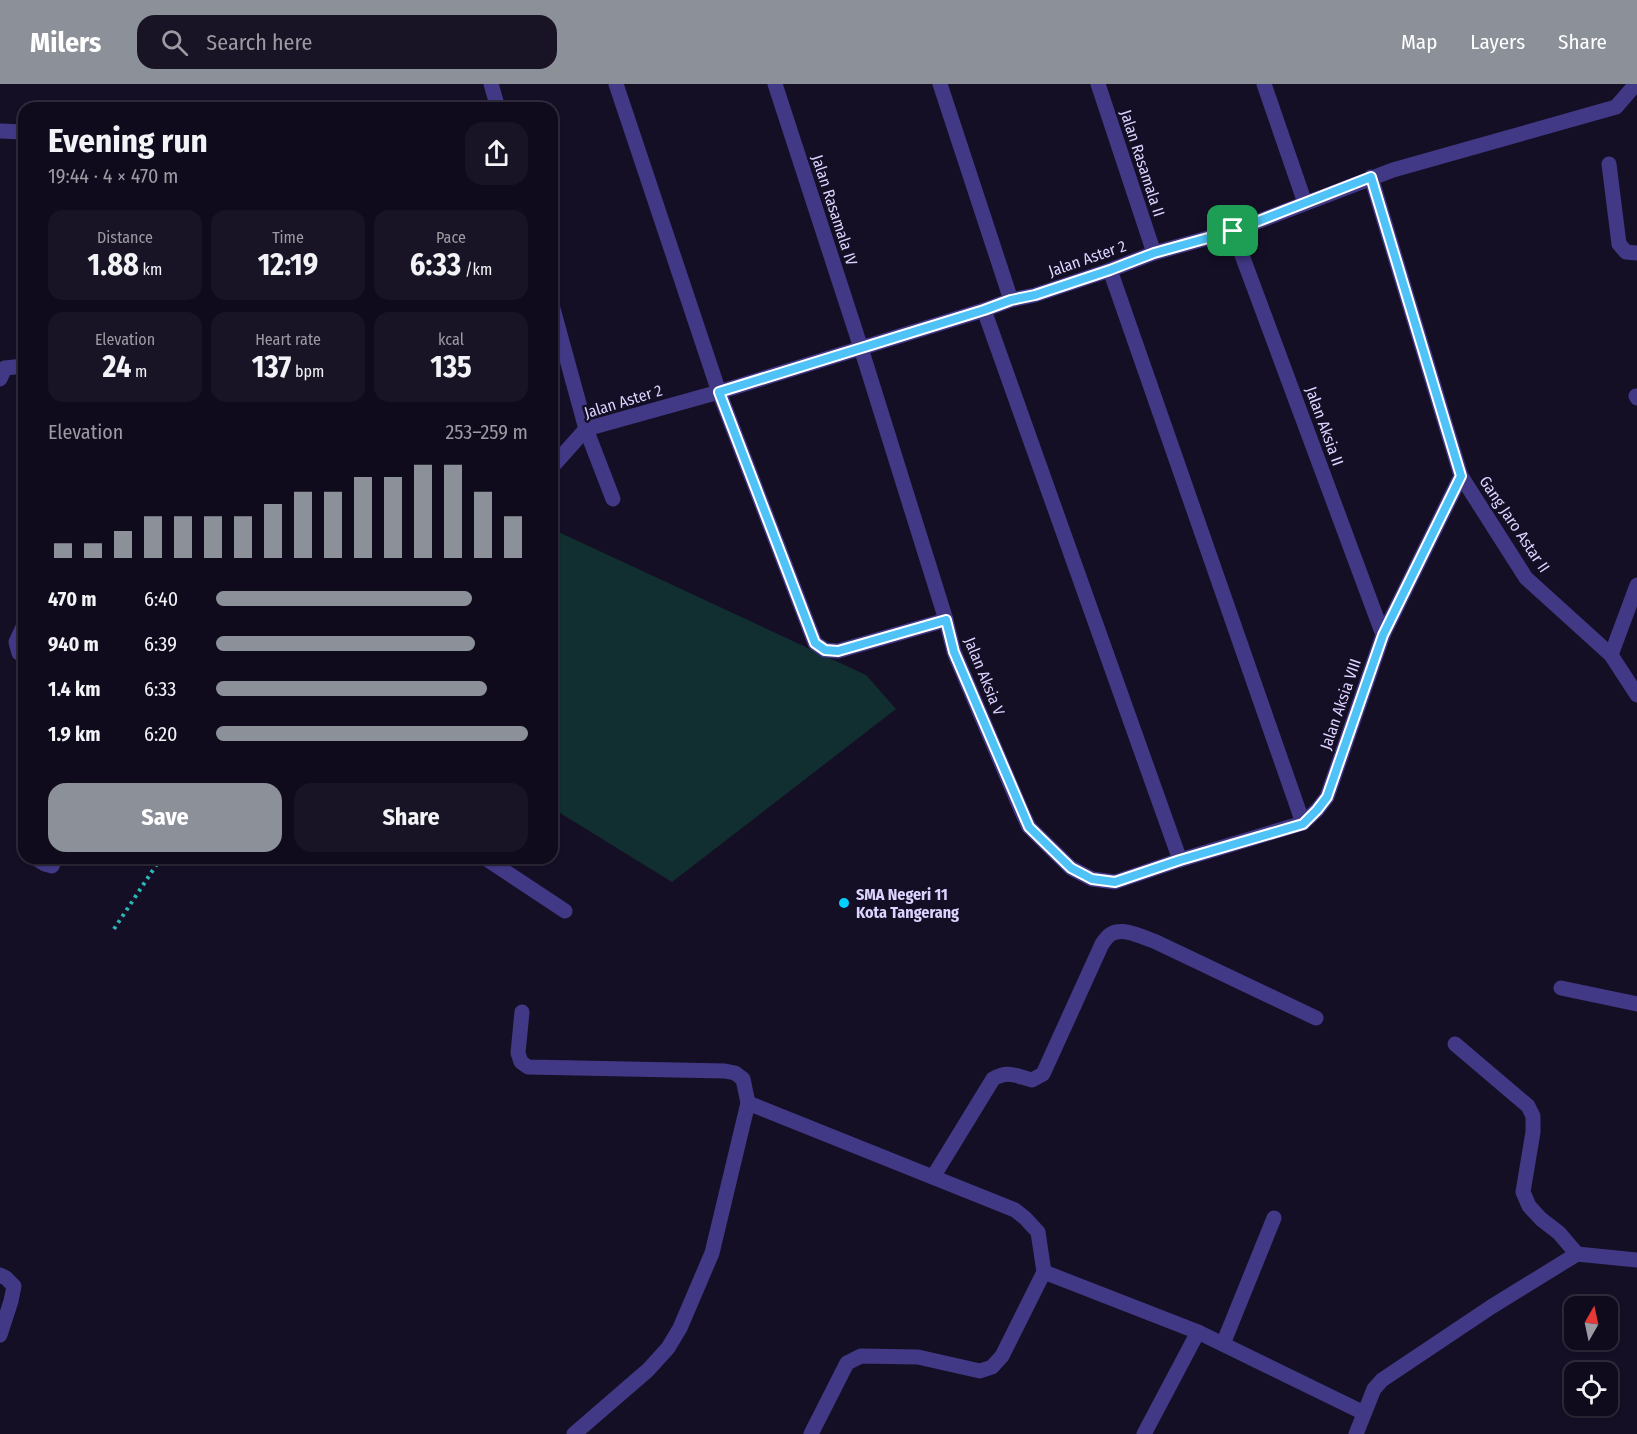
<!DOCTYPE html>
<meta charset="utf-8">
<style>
:root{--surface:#100b1c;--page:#191425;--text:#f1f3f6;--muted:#9c9ba3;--line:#302b3b;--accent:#8c9099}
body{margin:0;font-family:"Fira Sans Condensed",sans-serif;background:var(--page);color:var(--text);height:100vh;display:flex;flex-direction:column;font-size:22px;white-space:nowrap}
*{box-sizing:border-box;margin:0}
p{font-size:20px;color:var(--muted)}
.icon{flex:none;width:33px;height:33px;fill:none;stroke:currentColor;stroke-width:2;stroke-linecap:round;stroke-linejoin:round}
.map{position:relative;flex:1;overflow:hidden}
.panel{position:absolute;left:18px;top:18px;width:540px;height:762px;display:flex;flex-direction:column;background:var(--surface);border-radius:18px;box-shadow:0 2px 4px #0004,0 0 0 2px var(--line)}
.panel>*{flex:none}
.needle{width:39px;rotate:9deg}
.buttons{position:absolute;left:1564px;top:1212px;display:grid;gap:12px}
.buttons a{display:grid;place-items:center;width:54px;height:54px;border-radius:12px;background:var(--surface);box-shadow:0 2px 4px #0004,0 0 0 2px var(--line);font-size:30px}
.pin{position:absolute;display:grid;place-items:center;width:51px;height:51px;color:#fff;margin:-26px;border-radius:12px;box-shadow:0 3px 9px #0006}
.round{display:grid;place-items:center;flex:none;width:63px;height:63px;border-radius:18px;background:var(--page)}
.headline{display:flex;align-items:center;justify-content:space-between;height:102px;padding:0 30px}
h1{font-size:33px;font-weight:700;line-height:45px}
.figures{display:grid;grid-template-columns:repeat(3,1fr);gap:9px;height:102px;padding:6px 30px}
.figures div{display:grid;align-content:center;border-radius:15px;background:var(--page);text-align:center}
.figures b{font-size:30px;font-weight:700}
.figures small{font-size:16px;font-weight:400}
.figures p{font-size:16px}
.chart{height:168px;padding:12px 30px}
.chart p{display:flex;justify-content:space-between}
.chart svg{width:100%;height:108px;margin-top:6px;stroke:var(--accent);stroke-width:6}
.primary-button{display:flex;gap:12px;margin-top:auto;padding:12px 30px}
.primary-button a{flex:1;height:69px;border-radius:18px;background:var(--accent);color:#fff;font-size:24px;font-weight:700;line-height:69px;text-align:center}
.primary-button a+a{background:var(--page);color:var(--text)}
ul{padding:0 30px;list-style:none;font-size:20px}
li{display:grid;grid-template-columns:96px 72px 1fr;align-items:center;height:45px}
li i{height:15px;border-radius:8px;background:var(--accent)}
header{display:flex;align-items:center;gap:36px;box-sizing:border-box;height:84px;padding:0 30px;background:var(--accent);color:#fff}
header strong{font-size:28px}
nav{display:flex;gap:33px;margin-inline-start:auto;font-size:21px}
.search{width:420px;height:54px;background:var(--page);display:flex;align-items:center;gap:15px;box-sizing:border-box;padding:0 21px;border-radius:18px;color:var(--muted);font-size:22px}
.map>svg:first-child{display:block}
.green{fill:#112f30}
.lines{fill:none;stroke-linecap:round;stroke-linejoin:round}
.path{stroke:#2db6ba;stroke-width:4;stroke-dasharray:3 4.5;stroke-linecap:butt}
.service{stroke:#423986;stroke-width:15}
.minor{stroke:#423986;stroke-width:15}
.route-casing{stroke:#fff;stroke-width:12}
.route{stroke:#4fc3f7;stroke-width:8}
.poi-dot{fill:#00d0ff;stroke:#150f26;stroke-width:2}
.labels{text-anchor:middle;stroke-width:5;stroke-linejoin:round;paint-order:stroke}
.street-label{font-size:16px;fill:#dcd4ff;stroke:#150f26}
.poi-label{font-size:16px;font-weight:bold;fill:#dcd4ff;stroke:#150f26;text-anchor:start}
</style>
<header>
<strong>Milers</strong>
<div class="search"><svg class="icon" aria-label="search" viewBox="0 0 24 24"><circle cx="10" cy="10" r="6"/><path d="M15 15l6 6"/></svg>Search here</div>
<nav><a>Map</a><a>Layers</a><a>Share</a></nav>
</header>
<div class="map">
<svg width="1637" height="1350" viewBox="0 0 1637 1350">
<rect width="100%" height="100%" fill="#150f26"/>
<!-- green -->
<polygon class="green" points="552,445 866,591 896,625 672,798 552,724"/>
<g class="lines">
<!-- path -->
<polyline class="path" points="114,845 161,774"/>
<!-- service -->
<polyline class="service" points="0,1191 6,1194 14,1202 11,1217 0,1251"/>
<!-- minor -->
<g class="minor">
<polyline points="491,0 498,24"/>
<polyline points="616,0 719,308 815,559 825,566 838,567 946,536"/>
<polyline points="775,0 861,264 946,536 954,568 1022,728 1029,743 1071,784 1092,795 1115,798 1180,776 984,226"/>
<polyline points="940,0 1011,216"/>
<polyline points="1098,0 1154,169"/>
<polyline points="1264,0 1305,119"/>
<polyline points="0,47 24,48"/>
<polyline points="1609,80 1619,160 1626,168 1637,169"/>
<polyline points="1371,93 1461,392 1526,494 1611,571 1637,611"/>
<polyline points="1233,147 1383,551"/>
<polyline points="1110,186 1303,739"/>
<polyline points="552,221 586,345 613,415"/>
<polyline points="0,295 5,284 24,282"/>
<polyline points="1636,312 1637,314"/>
<polyline points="552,383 586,345 719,308 984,226 1011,216 1035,211 1110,186 1154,169 1233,147 1393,86 1616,23 1636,0"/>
<polyline points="24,541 16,558 19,569 24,572"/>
<polyline points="1611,571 1637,501"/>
<polyline points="35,774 45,780 52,782 56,774"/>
<polyline points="485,774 565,827"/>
<polyline points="1180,776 1303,739 1317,726 1327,713 1383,551 1461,392"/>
<polyline points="1561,904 1637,920"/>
<polyline points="522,928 518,969 521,978 528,983 725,987 735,989 743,995 748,1019 712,1169 680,1244 668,1264 648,1286 574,1350"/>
<polyline points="1455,960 1528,1022 1533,1032 1533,1048 1523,1108 1529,1122 1541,1135 1559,1149 1577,1170"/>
<polyline points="748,1019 1015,1126 1025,1134 1038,1148 1044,1188 1002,1272 992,1283 980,1287 918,1273 861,1272 847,1279 811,1350"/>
<path d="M 933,1093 L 993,995 C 1008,986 1016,992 1032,996 L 1043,990 L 1102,860 C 1104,857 1108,852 1111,850 C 1124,843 1142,853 1154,857 L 1316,934"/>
<polyline points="1044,1188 1198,1248 1364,1329"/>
<polyline points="1223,1260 1274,1134"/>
<polyline points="1144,1350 1198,1248"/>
<polyline points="1356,1350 1374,1305 1382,1296 1491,1223 1577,1170 1637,1176"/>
</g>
</g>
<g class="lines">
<!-- route casing -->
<g class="route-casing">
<polygon id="route" points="1371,93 1461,392 1383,551 1327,713 1317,726 1303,740 1180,776 1115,798 1092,795 1071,784 1029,743 954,568 946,536 838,567 825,566 815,559 719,308 984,226 1011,216 1035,211 1110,186 1154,169 1233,147"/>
</g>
<!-- route -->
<use href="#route" class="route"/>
</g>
<!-- markers -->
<circle class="poi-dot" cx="844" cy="819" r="6"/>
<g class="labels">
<!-- street labels -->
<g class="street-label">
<text transform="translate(1143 79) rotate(72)" y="6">Jalan Rasamala II</text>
<text transform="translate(835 126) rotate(72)" y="6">Jalan Rasamala IV</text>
<text transform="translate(1087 174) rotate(-19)" y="6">Jalan Aster 2</text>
<text transform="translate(623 317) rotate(-17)" y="6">Jalan Aster 2</text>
<text transform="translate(1325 342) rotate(70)" y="6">Jalan Aksia II</text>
<text transform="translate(1515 440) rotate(56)" y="6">Gang Jaro Astar II</text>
<text transform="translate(985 592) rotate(68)" y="6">Jalan Aksia V</text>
<text transform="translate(1340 620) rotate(-71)" y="6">Jalan Aksia VIII</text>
</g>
<!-- poi labels -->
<g class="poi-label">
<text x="856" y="816">SMA Negeri 11<tspan x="856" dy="18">Kota Tangerang</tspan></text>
</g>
</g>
</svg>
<div class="buttons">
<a><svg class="needle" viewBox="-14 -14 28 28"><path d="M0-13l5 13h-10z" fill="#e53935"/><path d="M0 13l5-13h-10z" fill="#9c9ba3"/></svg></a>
<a><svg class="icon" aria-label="locate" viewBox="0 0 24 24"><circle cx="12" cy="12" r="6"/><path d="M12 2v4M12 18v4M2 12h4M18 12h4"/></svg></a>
</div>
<div class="pin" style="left:1233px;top:147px;background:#1e9e55"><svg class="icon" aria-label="arrive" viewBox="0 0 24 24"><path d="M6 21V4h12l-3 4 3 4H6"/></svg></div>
<section class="panel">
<div class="headline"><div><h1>Evening run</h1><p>19:44 · 4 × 470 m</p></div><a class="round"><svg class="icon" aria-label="share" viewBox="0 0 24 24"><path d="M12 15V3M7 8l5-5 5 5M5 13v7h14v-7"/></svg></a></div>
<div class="figures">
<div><p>Distance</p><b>1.88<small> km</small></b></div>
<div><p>Time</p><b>12:19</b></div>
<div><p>Pace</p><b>6:33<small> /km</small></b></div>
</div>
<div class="figures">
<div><p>Elevation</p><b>24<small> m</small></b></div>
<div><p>Heart rate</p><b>137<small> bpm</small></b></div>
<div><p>kcal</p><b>135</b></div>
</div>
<div class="chart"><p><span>Elevation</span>253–259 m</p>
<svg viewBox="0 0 160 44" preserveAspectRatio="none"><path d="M5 44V38M15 44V38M25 44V33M35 44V27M45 44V27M55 44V27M65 44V27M75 44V22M85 44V17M95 44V17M105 44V11M115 44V11M125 44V6M135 44V6M145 44V17M155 44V27"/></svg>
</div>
<ul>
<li><b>470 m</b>6:40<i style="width:82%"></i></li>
<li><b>940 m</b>6:39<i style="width:83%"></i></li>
<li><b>1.4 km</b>6:33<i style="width:87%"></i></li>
<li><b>1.9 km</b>6:20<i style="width:100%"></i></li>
</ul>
<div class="primary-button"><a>Save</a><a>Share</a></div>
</section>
</div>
